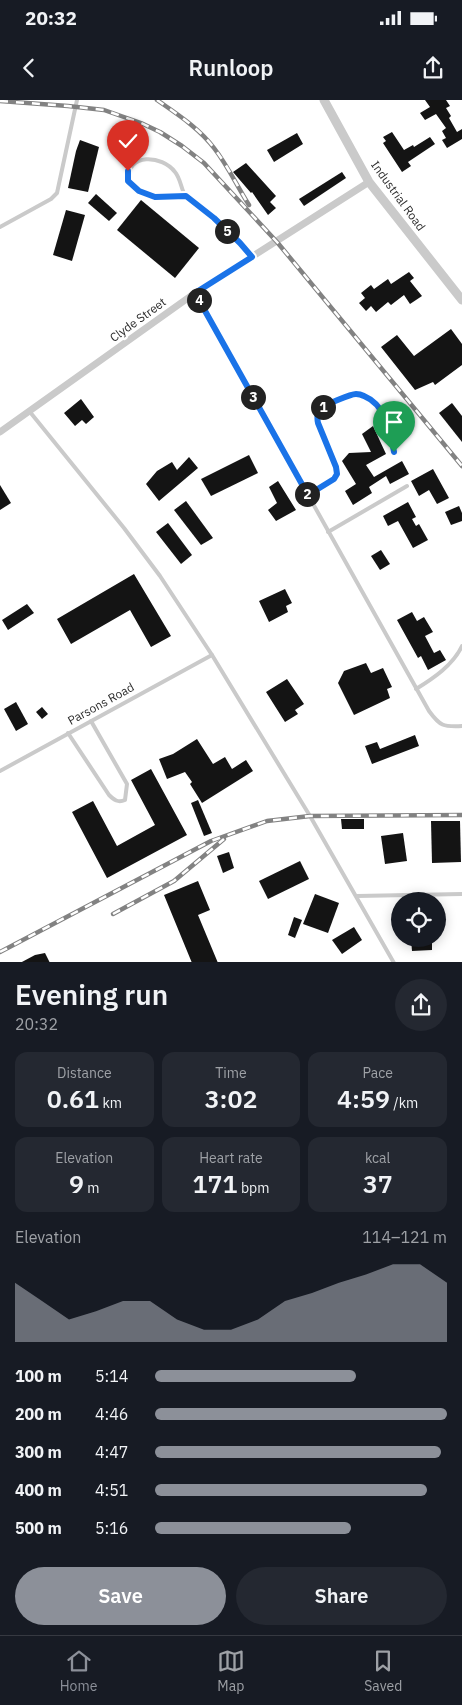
<!DOCTYPE html>
<meta charset="utf-8">
<style>
:root{--surface:#171b24;--page:#242831;--text:#f1f3f6;--muted:#9ea1a6;--line:#363941;--accent:#8c9099}
body{margin:0;font-family:"IBM Plex Sans",sans-serif;background:var(--page);color:var(--text);height:100vh;display:flex;flex-direction:column;font-size:19px;white-space:nowrap}
*{box-sizing:border-box;margin:0}
p{font-size:16px;color:var(--muted)}
.icon{flex:none;width:28px;height:28px;fill:none;stroke:currentColor;stroke-width:2;stroke-linecap:round;stroke-linejoin:round}
.map{position:relative;height:862px;overflow:hidden}
.sheet{display:flex;flex-direction:column;background:var(--surface);flex:1}
.sheet>*{flex:none}
.buttons{position:absolute;left:391px;top:792px;display:grid;gap:10px}
.buttons a{display:grid;place-items:center;width:55px;height:55px;border-radius:50%;background:var(--surface);box-shadow:0 2px 12px #0003;font-size:25px}
.pin{position:absolute;display:grid;place-items:center;width:42px;height:42px;color:#fff;margin:-51px -21px;border-radius:50% 50% 50% 0;rotate:-45deg;box-shadow:0 0 5px #0007}
.pin .icon{rotate:45deg}
.km{position:absolute;width:25px;height:25px;margin:-12px;border-radius:50%;background:#222;color:#fff;font-size:14px;line-height:25px;text-align:center}
.round{display:grid;place-items:center;flex:none;width:52px;height:52px;border-radius:26px;background:var(--page)}
.overview{display:flex;align-items:center;justify-content:space-between;height:85px;padding:0 15px}
h1{font-size:28px;font-weight:600;line-height:38px}
.metrics{display:grid;grid-template-columns:repeat(3,1fr);gap:8px;height:85px;padding:5px 15px}
.metrics div{display:grid;align-content:center;border-radius:12px;background:var(--page);text-align:center}
.metrics b{font-size:25px;font-weight:600}
.metrics small{font-size:14px;font-weight:400}
.metrics p{font-size:14px}
.chart{height:140px;padding:10px 15px}
.chart p{display:flex;justify-content:space-between}
.chart svg{width:100%;height:90px;margin-top:5px;fill:var(--accent);opacity:.7}
.button{display:flex;gap:10px;margin-top:auto;padding:10px 15px}
.button a{flex:1;height:58px;border-radius:30px;background:var(--accent);color:#fff;font-size:20px;font-weight:600;line-height:58px;text-align:center}
.button a+a{background:var(--page);color:var(--text)}
ul{padding:0 15px;list-style:none;font-size:16px}
li{display:grid;grid-template-columns:80px 60px 1fr;align-items:center;height:38px}
li i{height:12px;border-radius:6px;background:var(--accent)}
.status{display:flex;justify-content:space-between;align-items:center;height:35px;padding:0 25px;background:var(--surface);direction:ltr}
.status svg{height:14px;fill:currentColor}
header{display:flex;justify-content:space-between;align-items:center;height:65px;padding:0 15px;background:var(--surface);font-size:22px;font-weight:600}
.tabs{display:flex;justify-content:space-around;align-items:center;height:70px;border-top:1px solid var(--line);background:var(--surface);font-size:14px;color:var(--muted)}
.tabs a{display:grid;justify-items:center;gap:2px}
.tabs .active{color:var(--accent)}
.map>svg:first-child{display:block}
.building{fill:#141414}
.lines{fill:none;stroke-linecap:round;stroke-linejoin:round}
.service{stroke:#cacaca;stroke-width:4}
.minor{stroke:#cacaca;stroke-width:7}
.tertiary{stroke:#cacaca;stroke-width:9}
.rail-casing{stroke:#828282;stroke-width:4.5}
.rail{stroke:#fff;stroke-width:2.5;stroke-dasharray:8;stroke-linecap:butt}
.route-casing{stroke:#fff;stroke-width:10}
.route{stroke:#1a73e8;stroke-width:6}
.labels{text-anchor:middle;stroke-width:5;stroke-linejoin:round;paint-order:stroke}
.street-label{font-size:12px;fill:#2d2d2d;stroke:#fff}
</style>
<div class="status"><b>20:32</b><svg viewBox="0 0 49 12"><path d="M0 12V9h3v3zM5 12V6h3v6zM10 12V3h3v9zM15 12V0h3v12zM26 1h20v11H26zM47 4h2v5h-2z"/></svg></div>
<header><svg class="icon" aria-label="back" viewBox="0 0 24 24"><path d="M15 5l-7 7 7 7"/></svg>Runloop<svg class="icon" aria-label="share" viewBox="0 0 24 24"><path d="M12 15V3M7 8l5-5 5 5M5 13v7h14v-7"/></svg></header>
<div class="map">
<svg width="462" height="863" viewBox="0 0 462 863">
<rect width="100%" height="100%" fill="#fff"/>
<!-- building -->
<g class="building">
<polygon points="425,0 446,0 450,6 446,8 451,16 449,18 457,32 462,29 462,39 447,48 442,40 446,38 442,31 446,28 436,14 425,20 420,13 430,7"/>
<polygon points="392,32 404,50 413,45 414,47 430,37 435,44 408,62 411,66 402,72 383,43 386,41 383,37"/>
<polygon points="297,33 303,44 274,62 267,50"/>
<polygon points="80,40 99,47 88,92 68,88 76,51"/>
<polygon points="246,63 276,96 270,102 276,108 268,115 252,92 251,93 233,72"/>
<polygon points="342,72 346,78 304,106 299,99"/>
<polygon points="96,94 117,113 109,121 88,103"/>
<polygon points="141,100 199,148 175,178 117,130"/>
<polygon points="66,110 85,115 72,161 53,155"/>
<polygon points="409,172 414,178 410,181 422,196 410,204 404,195 391,205 388,202 376,212 371,206 366,211 359,203 365,198 361,193 371,185 374,189 388,179 391,184"/>
<polygon points="451,229 462,244 462,265 435,285 433,282 415,290 381,247 397,235 414,256"/>
<polygon points="81,299 94,317 86,324 82,320 75,326 64,313"/>
<polygon points="452,303 462,316 462,342 439,313"/>
<polygon points="373,326 386,354 366,365 374,377 402,361 409,374 390,384 386,376 369,387 372,393 353,405 345,391 356,384 342,361 349,353 371,352 362,334"/>
<polygon points="249,355 258,373 211,396 201,379"/>
<polygon points="189,357 198,368 159,401 146,384 157,371 172,362 177,370"/>
<polygon points="433,369 449,398 437,404 429,390 419,396 411,381"/>
<polygon points="278,381 296,410 276,421 268,410 277,403 269,387"/>
<polygon points="0,385 11,403 0,410"/>
<polygon points="186,401 213,438 201,445 174,410"/>
<polygon points="408,402 416,417 412,419 416,426 419,424 428,440 413,448 398,421 388,426 383,416"/>
<polygon points="459,406 462,413 462,421 451,425 445,412"/>
<polygon points="168,423 192,455 181,464 156,432"/>
<polygon points="381,450 390,464 380,470 371,456"/>
<polygon points="134,474 171,536 151,547 130,510 71,544 57,519"/>
<polygon points="285,489 292,503 286,506 288,512 269,522 259,501"/>
<polygon points="27,504 34,513 8,530 2,520"/>
<polygon points="412,512 417,521 424,517 433,532 425,536 434,553 440,550 446,560 428,570 421,556 418,558 397,520"/>
<polygon points="366,563 371,573 383,568 392,587 387,589 390,598 354,615 338,583 344,571"/>
<polygon points="287,579 304,604 295,610 298,614 285,622 266,592"/>
<polygon points="16,602 28,624 16,631 4,609"/>
<polygon points="42,607 48,614 42,619 36,612"/>
<polygon points="415,635 419,646 372,664 365,646 377,642 380,649"/>
<polygon points="197,639 213,664 225,657 232,669 246,660 253,671 202,703 190,684 192,682 185,672 167,679 159,659 173,654"/>
<polygon points="151,669 187,735 107,778 72,712 93,701 117,746 155,725 131,680"/>
<polygon points="198,700 212,733 204,736 191,703"/>
<polygon points="341,719 364,719 364,729 342,729"/>
<polygon points="431,721 460,721 461,762 432,763"/>
<polygon points="403,733 407,761 385,764 381,736"/>
<polygon points="229,752 234,768 223,773 217,756"/>
<polygon points="300,761 309,779 268,799 259,781"/>
<polygon points="198,781 210,810 198,815 218,863 192,863 164,795"/>
<polygon points="315,794 339,803 328,833 303,824"/>
<polygon points="294,817 302,820 295,838 288,835"/>
<polygon points="354,827 362,840 342,854 332,840"/>
<polygon points="411,839 432,839 432,850 412,851"/>
<polygon points="45,853 50,863 20,863 35,855"/>
</g>
<g class="lines">
<!-- service -->
<g class="service">
<path d="M 186,96 C 161,98 147,99 128,81 C 127,52 162,55 175,72 C 181,79 181,90 186,97 C 193,105 206,111 214,118 C 228,130 240,143 252,157"/>
<polyline points="0,127 51,99 57,93 77,0"/>
<path d="M 195,193 L 429,611 C 440,626 443,627 462,626"/>
<polyline points="30,312 124,428 160,476 212,555 310,716 394,863"/>
<path d="M 308,395 C 320,388 338,383 336,367 L 318,323 C 317,318 317,313 320,309 C 324,305 351,294 356,294 C 359,294 362,295 364,296 C 386,305 390,331 394,352"/>
<polyline points="328,432 407,386"/>
<path d="M 416,589 C 434,578 453,565 462,546"/>
<path d="M 68,633 L 109,695 C 114,700 118,703 125,700 L 127,684 L 91,621"/>
<polyline points="0,671 212,555"/>
<polyline points="357,796 462,794"/>
</g>
<!-- minor -->
<polyline class="minor" points="0,332 195,193 369,82"/>
<!-- tertiary -->
<polyline class="tertiary" points="324,0 369,82 462,200"/>
<!-- rail casing -->
<g class="rail-casing">
<g id="rail">
<path d="M 157,0 C 177,14 199,28 214,48 C 228,66 237,86 249,105"/>
<polyline points="0,1 68,6 104,10 141,23 160,32 182,46 204,63 277,142 462,366"/>
<polyline points="113,814 174,781 224,739"/>
<polyline points="0,852 211,741 267,721 310,716 462,715"/>
</g>
</g>
<!-- rail -->
<use href="#rail" class="rail"/>
</g>
<g class="lines">
<!-- route casing -->
<g class="route-casing">
<path id="route" d="M 128,71 L 128,81 L 139,91 L 155,97 L 186,96 L 214,118 L 240,143 L 252,157 L 195,193 L 308,395 L 334,379 L 337,374 L 336,367 L 318,323 C 317,318 317,313 320,309 C 324,305 351,294 356,294 C 359,294 362,295 364,296 C 386,305 390,331 394,352"/>
</g>
<!-- route -->
<use href="#route" class="route"/>
</g>
<g class="labels">
<!-- street labels -->
<g class="street-label">
<text transform="translate(398 96) rotate(54)" y="4">Industrial Road</text>
<text transform="translate(138 220) rotate(-36)" y="4">Clyde Street</text>
<text transform="translate(101 604) rotate(-29)" y="4">Parsons Road</text>
</g>
</g>
</svg>
<div class="buttons">
<a><svg class="icon" aria-label="locate" viewBox="0 0 24 24"><circle cx="12" cy="12" r="6"/><path d="M12 2v4M12 18v4M2 12h4M18 12h4"/></svg></a>
</div>
<div class="pin" style="left:394px;top:352px;background:#1e9e55"><svg class="icon" aria-label="arrive" viewBox="0 0 24 24"><path d="M6 21V4h12l-3 4 3 4H6"/></svg></div>
<div class="pin" style="left:128px;top:71px;background:#d93025"><svg class="icon" aria-label="check" viewBox="0 0 24 24"><path d="M5 12l5 5 9-10"/></svg></div>
<b class="km" style="left:323px;top:307px">1</b>
<b class="km" style="left:307px;top:394px">2</b>
<b class="km" style="left:253px;top:297px">3</b>
<b class="km" style="left:199px;top:200px">4</b>
<b class="km" style="left:227px;top:131px">5</b>
</div>
<section class="sheet">
<div class="overview"><div><h1>Evening run</h1><p>20:32</p></div><a class="round"><svg class="icon" aria-label="share" viewBox="0 0 24 24"><path d="M12 15V3M7 8l5-5 5 5M5 13v7h14v-7"/></svg></a></div>
<div class="metrics">
<div><p>Distance</p><b>0.61<small> km</small></b></div>
<div><p>Time</p><b>3:02</b></div>
<div><p>Pace</p><b>4:59<small> /km</small></b></div>
</div>
<div class="metrics">
<div><p>Elevation</p><b>9<small> m</small></b></div>
<div><p>Heart rate</p><b>171<small> bpm</small></b></div>
<div><p>kcal</p><b>37</b></div>
</div>
<div class="chart"><p><span>Elevation</span>114–121 m</p>
<svg viewBox="0 0 160 44" preserveAspectRatio="none"><path d="M0 44V15L10 24L20 33L30 29L40 24L50 24L60 33L70 38L80 38L90 33L100 24L110 20L120 15L130 11L140 6L150 6L160 15V44z"/></svg>
</div>
<ul>
<li><b>100 m</b>5:14<i style="width:69%"></i></li>
<li><b>200 m</b>4:46<i style="width:100%"></i></li>
<li><b>300 m</b>4:47<i style="width:98%"></i></li>
<li><b>400 m</b>4:51<i style="width:93%"></i></li>
<li><b>500 m</b>5:16<i style="width:67%"></i></li>
</ul>
<div class="button"><a>Save</a><a>Share</a></div>
</section>
<nav class="tabs">
<a class="active"><svg class="icon" aria-label="home" viewBox="0 0 24 24"><path d="M3 11l9-7 9 7M6 9v11h12V9"/></svg>Home</a>
<a><svg class="icon" aria-label="map" viewBox="0 0 24 24"><path d="M3 6l6-2 6 2 6-2v14l-6 2-6-2-6 2zM9 4v14M15 6v14"/></svg>Map</a>
<a><svg class="icon" aria-label="saved" viewBox="0 0 24 24"><path d="M7 4h10v16l-5-4-5 4z"/></svg>Saved</a>
</nav>
